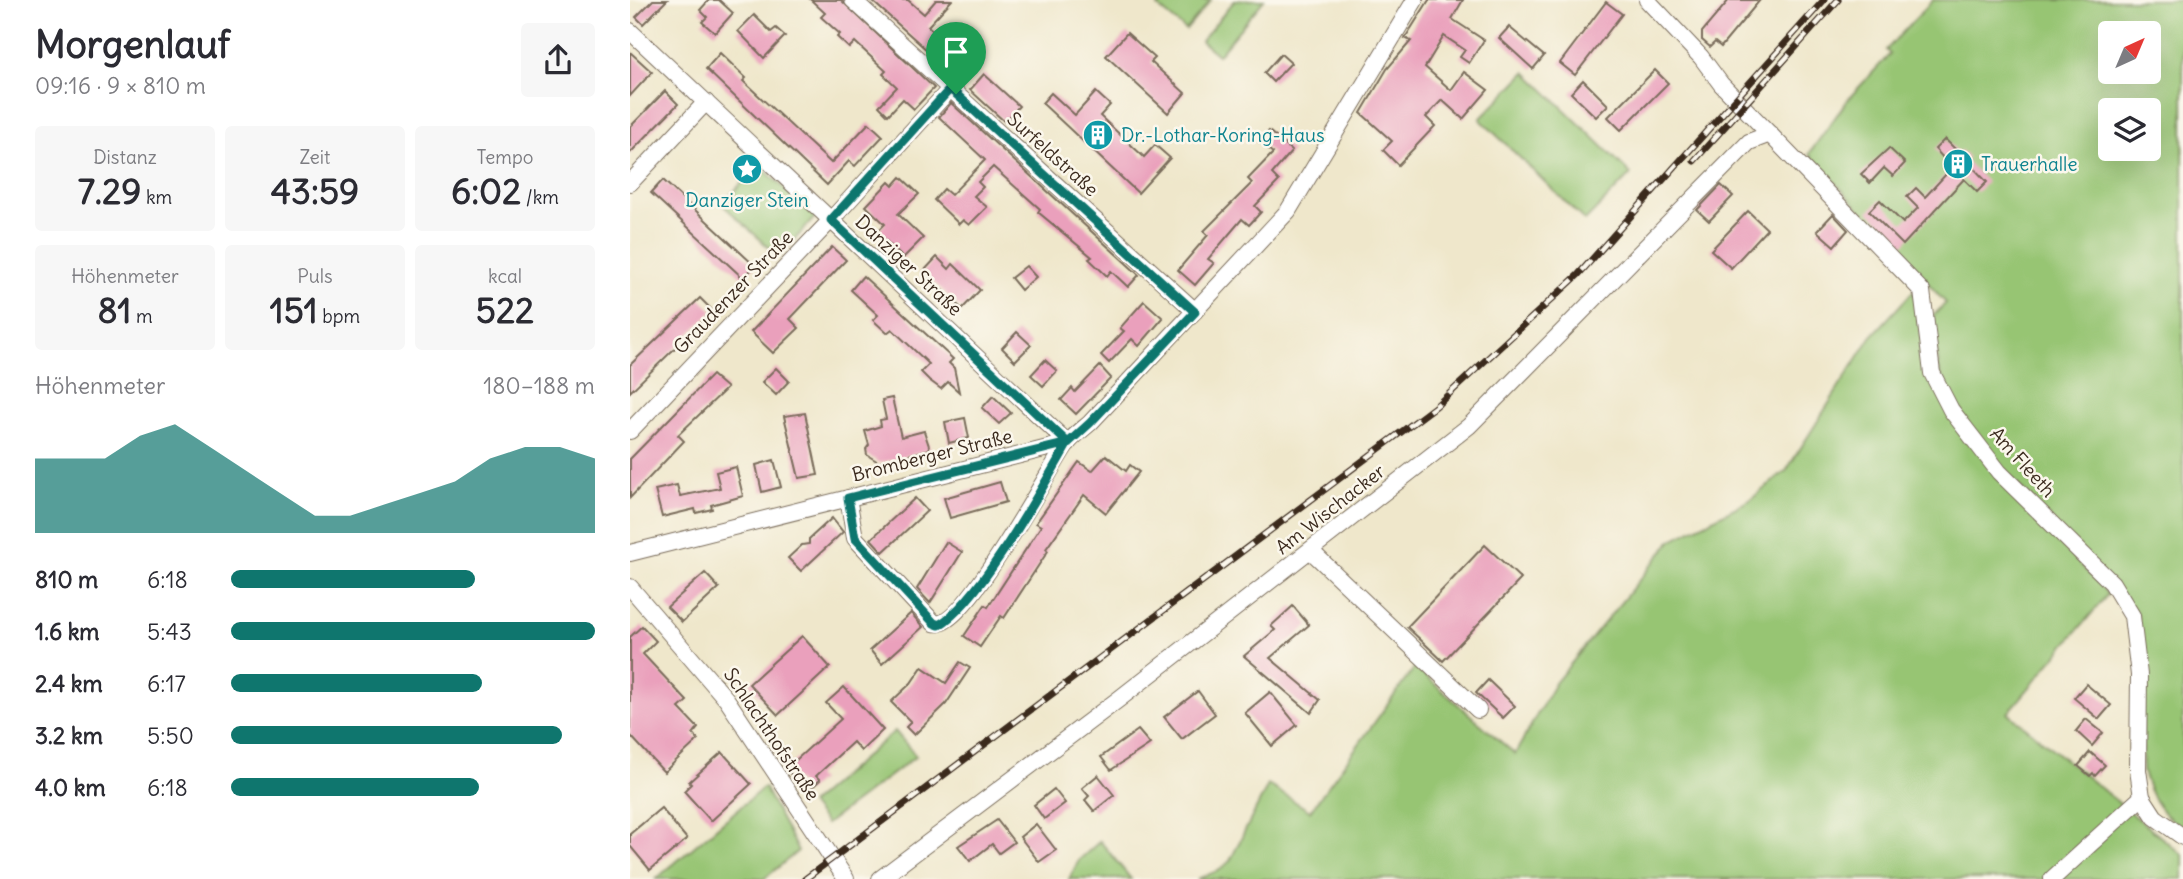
<!DOCTYPE html>
<html lang="de">
<meta charset="utf-8">
<style>
:root{--surface:#fff;--page:#f7f7f7;--text:#2b2b33;--muted:#7c7c81;--accent:#0f766e}
body{margin:0;font-family:Delius,sans-serif;background:var(--page);color:var(--text);height:100vh;display:flex;flex-direction:column;font-size:26px;white-space:nowrap}
*{box-sizing:border-box;margin:0}
p{font-size:23px;color:var(--muted)}
.icon{flex:none;width:38px;height:38px;fill:none;stroke:currentColor;stroke-width:2;stroke-linecap:round;stroke-linejoin:round}
.map{position:relative;flex:1;overflow:hidden}
.panel{display:flex;flex-direction:column;background:var(--surface);width:630px}
.panel>*{flex:none}
.needle{width:46px;rotate:44deg}
.fabs{position:absolute;left:1468px;top:21px;display:grid;gap:14px}
.fabs a{display:grid;place-items:center;width:63px;height:63px;border-radius:7px;background:var(--surface);box-shadow:0 7px 28px #0002;font-size:35px}
.pin{position:absolute;display:grid;place-items:center;width:60px;height:60px;color:#fff;margin:-72px -30px;border-radius:50% 50% 50% 0;rotate:-45deg;box-shadow:0 0 7px #0007}
.pin .icon{rotate:45deg}
.round{display:grid;place-items:center;flex:none;width:74px;height:74px;border-radius:7px;background:var(--page)}
.overview{display:flex;align-items:center;justify-content:space-between;height:119px;padding:0 35px}
h1{font-size:38px;font-weight:700;line-height:52px}
.stats{display:grid;grid-template-columns:repeat(3,1fr);gap:10px;height:119px;padding:7px 35px}
.stats div{display:grid;align-content:center;border-radius:7px;background:var(--page);text-align:center}
.stats b{font-size:35px;font-weight:700}
.stats small{font-size:19px;font-weight:400}
.stats p{font-size:19px}
.chart{height:196px;padding:14px 35px}
.chart p{display:flex;justify-content:space-between}
.chart svg{width:100%;height:126px;margin-top:7px;fill:var(--accent);opacity:.7}
ul{padding:0 35px;list-style:none;font-size:23px}
li{display:grid;grid-template-columns:112px 84px 1fr;align-items:center;height:52px}
li i{height:18px;border-radius:9px;background:var(--accent)}
main{display:flex;flex:1;min-height:0}
.map>svg:first-child{display:block}
.green{fill:#97c573;stroke:#697848;stroke-width:2;fill-rule:evenodd}
.building{fill:#eaa0bc}
.lines{fill:none;stroke-linecap:round;stroke-linejoin:round}
.street-casing{stroke:#7a6c5b;stroke-width:18}
.street{stroke:#fff;stroke-width:16}
.rail-casing{stroke:#3b2a1e;stroke-width:7}
.rail{stroke:#fbf7ec;stroke-width:4.5;stroke-dasharray:13;stroke-linecap:butt}
.route-casing{stroke:#fff;stroke-width:14}
.route{stroke:#0f766e;stroke-width:9}
.labels{text-anchor:middle;stroke-width:5;stroke-linejoin:round;paint-order:stroke}
.culture-label{font-size:19px;fill:#0d838f;stroke:#fbf7ec;text-anchor:start}
.street-label{font-size:19px;fill:#3b2a1e;stroke:#fbf7ec}
</style>
<main>
<section class="panel">
<div class="overview"><div><h1>Morgenlauf</h1><p>09:16 · 9 × 810 m</p></div><a class="round"><svg class="icon" aria-label="share" viewBox="0 0 24 24"><path d="M12 15V3M7 8l5-5 5 5M5 13v7h14v-7"/></svg></a></div>
<div class="stats">
<div><p>Distanz</p><b>7.29<small> km</small></b></div>
<div><p>Zeit</p><b>43:59</b></div>
<div><p>Tempo</p><b>6:02<small> /km</small></b></div>
</div>
<div class="stats">
<div><p>Höhenmeter</p><b>81<small> m</small></b></div>
<div><p>Puls</p><b>151<small> bpm</small></b></div>
<div><p>kcal</p><b>522</b></div>
</div>
<div class="chart"><p><span>Höhenmeter</span>180–188 m</p>
<svg viewBox="0 0 160 44" preserveAspectRatio="none"><path d="M0 44V18L10 18L20 18L30 10L40 6L50 14L60 22L70 30L80 38L90 38L100 34L110 30L120 26L130 18L140 14L150 14L160 18V44z"/></svg>
</div>
<ul>
<li><b>810 m</b>6:18<i style="width:67%"></i></li>
<li><b>1.6 km</b>5:43<i style="width:100%"></i></li>
<li><b>2.4 km</b>6:17<i style="width:69%"></i></li>
<li><b>3.2 km</b>5:50<i style="width:91%"></i></li>
<li><b>4.0 km</b>6:18<i style="width:68%"></i></li>
</ul>
</section>
<div class="map">
<svg width="1553" height="879" viewBox="0 0 1553 879">
<rect width="100%" height="100%" fill="#fbf7ec"/>
<filter id="ink" filterUnits="userSpaceOnUse"><feTurbulence type="fractalNoise" baseFrequency=".0143" numOctaves="2"/><feDisplacementMap in="SourceGraphic" scale="14" xChannelSelector="R" yChannelSelector="G"/><feConvolveMatrix kernelMatrix="1 2 1 2 8 2 1 2 1" color-interpolation-filters="sRGB"/></filter>
<filter id="wash" filterUnits="userSpaceOnUse"><feTurbulence type="fractalNoise" baseFrequency=".00686" numOctaves="4" result="noise"/><feDisplacementMap in="SourceGraphic" scale="28" xChannelSelector="R" yChannelSelector="G"/><feGaussianBlur stdDeviation="1.57" result="paint"/><feColorMatrix in="noise" values="0 0 0 0 0 0 0 0 0 0 0 0 0 0 0 0 0 1.4 0 .05"/><feComposite in="paint" operator="in"/></filter>
<g filter="url(#wash)">
<rect width="100%" height="100%" fill="#efe7cb"/>
<!-- green -->
<g class="green">
<polygon points="534,0 581,0 556,30 528,7"/>
<polygon points="605,0 634,0 588,55 571,41"/>
<path d="M 1303,0 L 1553,0 L 1553,828 C 1530,814 1520,797 1513,771 L 1507,613 L 1373,469 L 1326,409 L 1311,379 L 1301,318 L 1316,303 L 1179,154 L 1219,98 L 1260,54 L 1256,50 ZM 1480,33 L 1519,33 L 1519,72 L 1480,72 ZM 1480,110 L 1519,110 L 1519,149 L 1480,149 Z"/>
<polygon points="896,72 1001,174 955,221 850,119"/>
<polygon points="129,165 185,217 149,257 92,204"/>
<polygon points="1284,290 1291,337 1365,474 1478,594 1378,713 1553,855 1553,879 567,879 590,870 600,861 638,785 680,811 785,667 885,754 925,683 1042,540 1120,500 1156,471 1241,337"/>
<polygon points="265,731 286,756 196,824 180,804"/>
<polygon points="134,787 168,851 134,879 26,879"/>
<polygon points="470,841 501,879 439,879 449,860"/>
</g>
<g id="blocks">
<!-- building -->
<g class="building">
<polygon points="23,0 37,0 13,24 6,17"/>
<polygon points="79,0 89,0 103,13 85,33 72,22 77,17 70,10"/>
<polygon points="181,0 211,0 304,88 284,109 273,99 258,115 249,106 267,87 253,74 256,71 225,42 219,48 207,37 210,34 191,17 195,13"/>
<polygon points="241,0 278,0 294,14 306,0 322,0 298,26 310,38 298,51"/>
<polygon points="799,0 833,0 822,19 854,40 839,63 830,57 835,50 814,36 795,67 821,90 834,72 858,90 833,119 812,100 796,117 805,126 768,165 753,150 762,141 731,113 757,69 781,41 775,38"/>
<polygon points="1099,0 1130,0 1091,47 1085,42 1080,47 1072,40 1072,32"/>
<polygon points="976,2 992,14 945,75 930,63"/>
<polygon points="124,15 141,32 146,28 155,36 134,58 108,31"/>
<polygon points="879,27 914,56 903,69 869,38"/>
<polygon points="497,33 525,58 521,62 555,93 538,113 476,56"/>
<polygon points="0,52 22,72 0,96"/>
<polygon points="90,53 116,78 113,81 201,163 239,123 253,136 225,166 219,161 197,185 76,69"/>
<polygon points="651,54 661,63 643,82 634,73"/>
<polygon points="1025,70 1038,83 991,130 978,117"/>
<polygon points="354,74 389,106 375,122 340,90"/>
<polygon points="953,80 978,105 966,117 941,93"/>
<polygon points="35,91 48,104 0,153 0,127"/>
<polygon points="466,92 480,105 470,116 514,157 525,145 540,158 508,193 412,103 421,93 445,115"/>
<polygon points="321,103 509,275 498,287 481,271 477,276 459,259 462,257 408,212 410,209 363,167 348,182 353,187 344,196 357,207 339,225 333,220 329,224 304,200 314,189 321,195 355,160 309,117"/>
<polygon points="639,131 662,151 642,174 649,181 625,206 631,212 619,225 612,219 578,259 584,263 565,285 548,270 578,235 574,231 622,183 618,179 643,153 629,142"/>
<polygon points="1315,139 1328,152 1331,150 1339,158 1336,160 1357,182 1347,192 1334,179 1273,245 1239,211 1250,200 1273,223 1288,208 1277,197 1286,188 1295,197 1319,171 1314,166 1317,162 1305,149"/>
<polygon points="1259,148 1275,163 1263,176 1254,168 1240,183 1231,174"/>
<polygon points="271,177 289,194 268,214 293,238 273,258 247,232 255,224 236,206 259,182 263,186"/>
<polygon points="33,180 125,266 113,278 21,193"/>
<polygon points="1091,185 1103,196 1079,221 1067,210"/>
<polygon points="1118,211 1137,229 1101,268 1081,250"/>
<polygon points="1203,214 1218,230 1204,246 1187,231"/>
<polygon points="202,247 216,260 160,319 169,328 143,353 121,332"/>
<polygon points="307,257 319,269 323,264 350,290 332,309 293,272"/>
<polygon points="396,266 406,277 391,290 381,278"/>
<polygon points="233,276 323,359 319,363 324,368 329,392 318,382 311,389 299,380 291,372 299,364 262,329 257,333 243,320 248,315 221,290"/>
<polygon points="70,298 83,311 0,392 0,365"/>
<polygon points="514,301 533,318 509,346 502,339 479,363 471,355 494,331 490,328"/>
<polygon points="387,332 401,345 385,361 372,348"/>
<polygon points="415,360 427,371 413,386 401,375"/>
<polygon points="470,366 481,378 446,414 431,400 442,388 445,392"/>
<polygon points="146,368 159,381 146,395 132,382"/>
<polygon points="82,375 97,388 48,435 54,441 0,498 0,459"/>
<polygon points="363,396 381,413 369,424 352,408"/>
<polygon points="262,398 271,437 294,431 300,449 250,463 237,455 236,449 239,445 235,431 251,426 250,420 256,419 252,400"/>
<polygon points="175,413 188,475 169,478 154,416"/>
<polygon points="335,418 339,438 319,443 315,422"/>
<polygon points="476,455 496,471 500,465 509,472 476,513 454,495 416,549 418,551 374,618 371,616 350,647 334,636 355,605 358,607 411,526 406,523 449,462 462,471"/>
<polygon points="144,460 151,487 132,492 126,465"/>
<polygon points="106,467 113,496 81,505 82,509 66,513 65,509 32,517 25,490 47,485 50,496 90,488 86,472"/>
<polygon points="370,482 376,502 320,518 314,498"/>
<polygon points="285,498 297,511 253,552 241,539"/>
<polygon points="202,518 213,532 171,571 158,558 172,545 179,544 179,539"/>
<polygon points="316,542 332,552 300,603 287,589"/>
<polygon points="855,545 891,579 813,661 777,627"/>
<polygon points="75,573 89,588 52,622 37,607"/>
<polygon points="663,606 679,625 640,658 690,700 681,713 614,656 645,630 641,626"/>
<polygon points="281,613 293,627 252,664 240,650"/>
<polygon points="12,626 26,641 13,654 57,701 49,708 68,728 63,734 68,740 34,772 0,735 0,637"/>
<polygon points="172,636 200,667 148,715 119,684"/>
<polygon points="330,662 340,668 316,704 284,735 276,727 281,722 261,702 281,683 292,667 316,683"/>
<polygon points="858,680 885,706 873,718 846,693"/>
<polygon points="1456,684 1481,705 1469,719 1444,698"/>
<polygon points="214,687 253,730 231,751 223,742 186,776 190,780 177,792 156,769 211,719 196,703"/>
<polygon points="568,691 585,714 552,739 534,717"/>
<polygon points="640,692 667,725 642,746 615,713"/>
<polygon points="1456,719 1473,733 1462,746 1446,731"/>
<polygon points="508,730 520,744 481,770 471,757"/>
<polygon points="92,752 121,784 81,821 54,791 61,784 59,782"/>
<polygon points="1460,752 1475,765 1465,776 1463,773 1460,776 1448,766"/>
<polygon points="468,775 484,795 464,811 455,800 459,796 452,788"/>
<polygon points="424,789 435,803 414,819 404,805"/>
<polygon points="31,808 57,839 20,870 0,846 0,834"/>
<polygon points="367,820 384,842 369,853 362,844 340,861 328,846"/>
<polygon points="406,824 426,850 409,862 390,837"/>
</g>
</g>
</g>
<g filter="url(#ink)">
<use href="#blocks" fill-opacity="0" stroke="#7a6c5b" stroke-width="2"/>
<g class="lines">
<!-- street casing -->
<g class="street-casing">
<g id="street">
<polyline points="223,0 565,311"/>
<polyline points="1017,0 1071,57 1091,84 1292,291 1302,373 1321,410 1369,472 1482,583 1502,616 1509,675 1508,770 1512,797 1525,817 1553,837"/>
<polyline points="0,31 438,443"/>
<polyline points="0,183 76,102"/>
<polyline points="0,431 201,220 320,89"/>
<path d="M 218,498 L 225,538 L 304,623 C 334,631 418,471 436,445 C 442,437 452,430 460,423 L 658,211 L 785,0"/>
<polyline points="681,551 848,710"/>
<polyline points="0,553 438,443"/>
<polyline points="0,587 97,700 216,879"/>
<polyline points="250,879 489,699 839,426 1119,142 1140,134"/>
<polyline points="1422,879 1512,797"/>
</g>
</g>
<!-- street -->
<use href="#street" class="street"/>
<!-- rail casing -->
<g class="rail-casing">
<g id="rail">
<polyline points="1064,161 1208,0"/>
<polyline points="175,879 806,406 948,275 1194,0"/>
</g>
</g>
<!-- rail -->
<use href="#rail" class="rail"/>
</g>
</g>
<g class="lines" filter="url(#ink)">
<!-- route casing -->
<g class="route-casing">
<path id="route" d="M 326,94 L 320,89 L 201,220 L 438,443 C 413,486 349,603 309,625 L 304,623 L 225,538 L 218,498 L 438,443 L 460,423 L 565,312 L 326,94"/>
</g>
<!-- route -->
<use href="#route" class="route"/>
</g>
<!-- icons -->
<defs>
<g id="building-disc" transform="scale(1.575)"><circle r="9.5" fill="#0f9aa8" stroke="#fbf7ec"/><path d="M-4-6H4V6H1V3H-1V6H-4ZM-2.5-4.3h1.7v1.8h-1.7ZM.8-4.3h1.7v1.8H.8ZM-2.5-1h1.7V.8h-1.7ZM.8-1h1.7V.8H.8Z" fill="#fff"/></g>
<g id="sight-disc" transform="scale(1.575)"><circle r="9.5" fill="#0f9aa8" stroke="#fbf7ec"/><path d="M0-6L1.8-2.2L6-1.7L2.9 1.2L3.7 5.4L0 3.3L-3.7 5.4L-2.9 1.2L-6-1.7L-1.8-2.2Z" fill="#fff"/></g>
</defs>
<g fill-rule="evenodd">
<use href="#building-disc" x="468" y="135"/>
<use href="#building-disc" x="1328" y="164"/>
<use href="#sight-disc" x="117" y="169"/>
</g>
<g class="labels">
<!-- culture labels -->
<g class="culture-label">
<text x="491" y="142">Dr.-Lothar-Koring-Haus</text>
<text x="1351" y="171">Trauerhalle</text>
<text x="117" y="207" text-anchor="middle">Danziger Stein</text>
</g>
<!-- street labels -->
<g class="street-label">
<text transform="translate(423 154) rotate(42)" y="7">Surfeldstraße</text>
<text transform="translate(279 265) rotate(43)" y="7">Danziger Straße</text>
<text transform="translate(103 292) rotate(-46)" y="7">Graudenzer Straße</text>
<text transform="translate(302 455) rotate(-14)" y="7">Bromberger Straße</text>
<text transform="translate(1393 462) rotate(48)" y="7">Am Fleeth</text>
<text transform="translate(700 509) rotate(-38)" y="7">Am Wischacker</text>
<text transform="translate(142 734) rotate(56)" y="7">Schlachthofstraße</text>
</g>
</g>
</svg>
<div class="fabs">
<a><svg class="needle" viewBox="-14 -14 28 28"><path d="M0-13l5 13h-10z" fill="#e53935"/><path d="M0 13l5-13h-10z" fill="#7c7c81"/></svg></a>
<a><svg class="icon" aria-label="layers" viewBox="0 0 24 24"><path d="M12 4l9 5-9 5-9-5zM3 14l9 5 9-5"/></svg></a>
</div>
<div class="pin" style="left:326px;top:94px;background:#1e9e55"><svg class="icon" aria-label="arrive" viewBox="0 0 24 24"><path d="M6 21V4h12l-3 4 3 4H6"/></svg></div>
</div>
</main>
